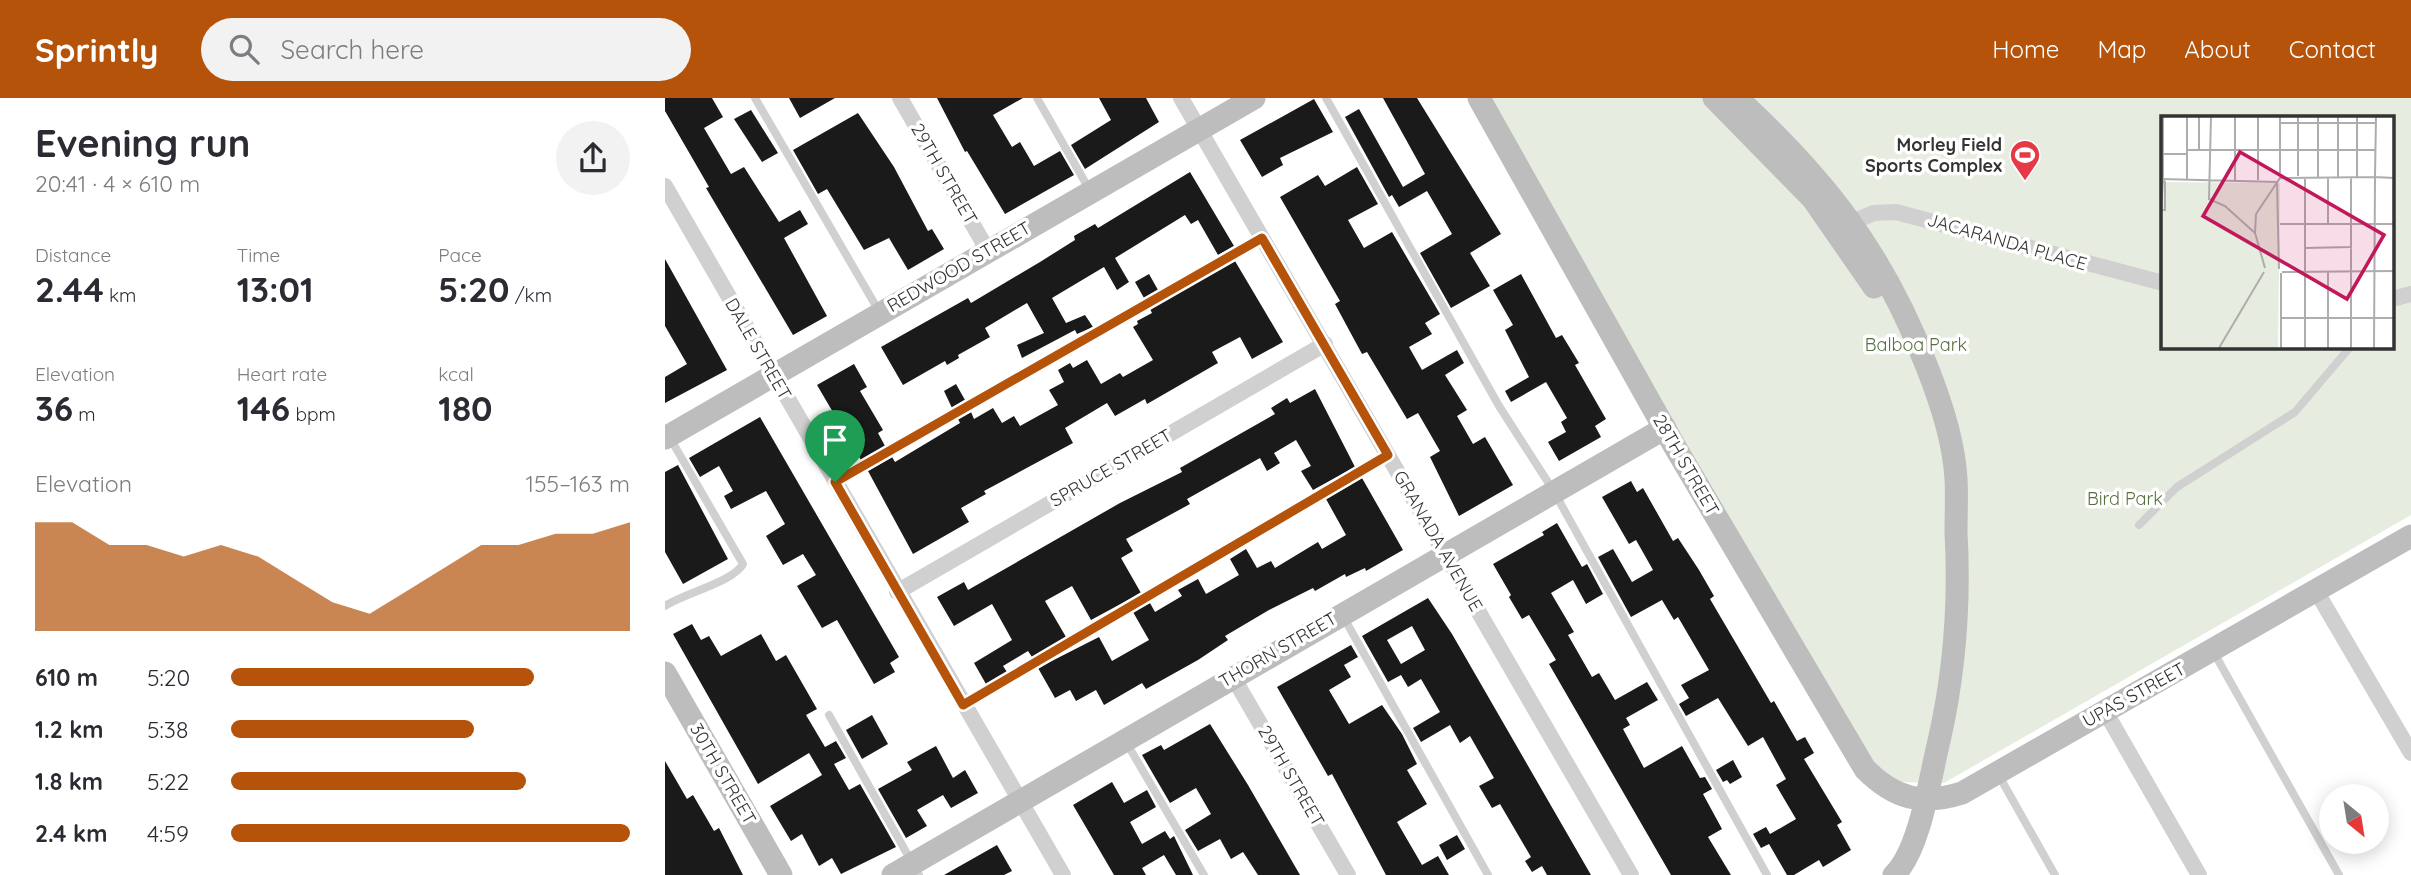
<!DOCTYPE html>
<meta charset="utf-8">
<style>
:root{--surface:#fff;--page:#f2f2f3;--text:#2b2b33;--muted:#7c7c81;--accent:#b45309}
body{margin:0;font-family:Quicksand,sans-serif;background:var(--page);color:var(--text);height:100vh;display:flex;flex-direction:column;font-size:26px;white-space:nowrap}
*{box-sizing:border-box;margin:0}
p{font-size:23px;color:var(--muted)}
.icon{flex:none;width:38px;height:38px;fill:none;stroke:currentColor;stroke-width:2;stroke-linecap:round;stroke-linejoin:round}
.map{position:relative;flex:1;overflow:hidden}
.side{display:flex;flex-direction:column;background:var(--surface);width:665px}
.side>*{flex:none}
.needle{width:46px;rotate:150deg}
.buttons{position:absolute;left:1654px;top:686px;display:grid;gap:14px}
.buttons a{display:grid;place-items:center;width:70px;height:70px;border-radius:50%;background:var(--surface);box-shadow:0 4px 18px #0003;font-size:35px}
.pin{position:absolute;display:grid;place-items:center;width:60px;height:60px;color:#fff;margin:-72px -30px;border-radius:50% 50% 50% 0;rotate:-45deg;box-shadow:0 0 7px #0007}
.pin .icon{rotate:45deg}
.round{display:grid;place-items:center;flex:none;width:74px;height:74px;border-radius:37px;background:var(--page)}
.headline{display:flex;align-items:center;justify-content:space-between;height:119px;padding:0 35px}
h1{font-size:38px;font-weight:800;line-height:52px}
.stats{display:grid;grid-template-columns:repeat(3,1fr);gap:10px;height:119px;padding:7px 35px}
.stats div{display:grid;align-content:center}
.stats b{font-size:35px;font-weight:800}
.stats small{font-size:19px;font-weight:400}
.stats p{font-size:19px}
.chart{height:196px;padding:14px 35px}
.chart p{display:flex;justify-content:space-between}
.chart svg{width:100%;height:126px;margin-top:7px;fill:var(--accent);opacity:.7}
ul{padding:0 35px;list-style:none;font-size:23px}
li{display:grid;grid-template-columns:112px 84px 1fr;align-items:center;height:52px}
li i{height:18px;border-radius:9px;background:var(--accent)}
header{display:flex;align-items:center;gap:42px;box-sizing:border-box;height:98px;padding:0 35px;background:var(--accent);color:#fff}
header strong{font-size:33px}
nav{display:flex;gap:38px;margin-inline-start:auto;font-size:24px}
.search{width:490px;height:63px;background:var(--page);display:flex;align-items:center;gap:18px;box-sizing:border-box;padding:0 24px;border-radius:38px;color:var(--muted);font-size:26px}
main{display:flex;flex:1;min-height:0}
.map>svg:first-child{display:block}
.green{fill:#e6ecdf;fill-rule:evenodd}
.building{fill:#1a1a1a;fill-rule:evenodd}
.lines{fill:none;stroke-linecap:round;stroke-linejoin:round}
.lane{stroke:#d0d0d0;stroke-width:8}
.street{stroke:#d0d0d0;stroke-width:16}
.secondary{stroke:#bdbdbd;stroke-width:23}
.route-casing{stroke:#fff;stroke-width:14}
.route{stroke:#b45309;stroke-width:9}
.labels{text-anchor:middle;stroke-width:7;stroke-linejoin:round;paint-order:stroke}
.poi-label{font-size:18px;font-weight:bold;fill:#333;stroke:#fff;text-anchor:end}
.street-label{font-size:18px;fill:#333;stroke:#fff}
.park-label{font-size:18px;fill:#56703f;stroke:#fff}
.inset-road{fill:none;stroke:#adadad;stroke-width:2}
.view{fill:#c2185b;fill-opacity:0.15;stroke:#c2185b;stroke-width:3.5}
.inset-edge{fill:none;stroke:#333;stroke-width:3.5}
</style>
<header>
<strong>Sprintly</strong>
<div class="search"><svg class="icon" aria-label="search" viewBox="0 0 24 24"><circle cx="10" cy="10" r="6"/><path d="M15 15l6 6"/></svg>Search here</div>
<nav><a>Home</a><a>Map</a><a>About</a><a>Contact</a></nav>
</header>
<main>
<section class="side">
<div class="headline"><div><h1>Evening run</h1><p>20:41 · 4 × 610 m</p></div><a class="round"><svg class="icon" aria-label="share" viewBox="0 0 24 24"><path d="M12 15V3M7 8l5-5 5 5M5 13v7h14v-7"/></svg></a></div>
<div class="stats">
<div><p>Distance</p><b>2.44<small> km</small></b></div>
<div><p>Time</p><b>13:01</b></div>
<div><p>Pace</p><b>5:20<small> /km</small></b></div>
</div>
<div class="stats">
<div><p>Elevation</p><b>36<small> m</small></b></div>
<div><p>Heart rate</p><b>146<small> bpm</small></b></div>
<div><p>kcal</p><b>180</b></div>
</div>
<div class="chart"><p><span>Elevation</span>155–163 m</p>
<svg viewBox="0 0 160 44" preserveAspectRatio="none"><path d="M0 44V6L10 6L20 14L30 14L40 18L50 14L60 18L70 26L80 34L90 38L100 30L110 22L120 14L130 14L140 10L150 10L160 6V44z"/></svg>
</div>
<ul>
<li><b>610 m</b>5:20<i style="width:76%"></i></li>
<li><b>1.2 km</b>5:38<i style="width:61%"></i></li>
<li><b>1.8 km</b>5:22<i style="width:74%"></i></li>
<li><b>2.4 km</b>4:59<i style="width:100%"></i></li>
</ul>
</section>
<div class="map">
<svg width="1746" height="777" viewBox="0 0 1746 777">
<rect width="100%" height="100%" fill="#fff"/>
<!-- green -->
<path class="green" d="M 822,0 L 1746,0 L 1746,417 L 1279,685 L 1233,684 L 1225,700 ZM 1498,19 L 1727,19 L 1727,248 L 1498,248 Z"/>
<!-- building -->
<g class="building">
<polygon points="0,0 47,0 58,19 39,30 66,76 79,69 114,124 135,112 143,126 119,140 162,218 128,237 41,90 44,89 0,13"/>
<polygon points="124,0 170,0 135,20"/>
<polygon points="272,0 358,0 328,17 347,49 355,44 369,68 395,53 409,77 340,116 302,53 300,54"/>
<polygon points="434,0 481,0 494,24 420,71 406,47 446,22"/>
<polygon points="718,0 752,0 836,136 805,155 825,188 786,210 755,155 787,136 762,93 734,109 727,97 724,99 680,19 694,11 738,89 760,76"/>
<polygon points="649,1 668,34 615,60 618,67 597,79 575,42"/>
<polygon points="86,12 113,55 97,64 69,21"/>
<polygon points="193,15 229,69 263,133 267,131 279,151 243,172 224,140 199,152 162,91 153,96 128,52"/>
<polygon points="692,69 713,106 683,122 699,150 727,134 775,216 760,225 767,236 744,249 757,272 792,252 799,265 780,277 802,312 792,318 808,346 820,339 848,387 794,418 765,359 775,353 753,315 742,321 702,254 697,256 670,206 675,203 615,99 653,77 660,88"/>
<polygon points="525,74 569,148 553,157 533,122 526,126 520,117 450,160 464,184 452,192 439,169 387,200 401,225 420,217 428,229 412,236 410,232 357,260 352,247 379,235 362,205 320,230 325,239 293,257 294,260 282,267 280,263 238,287 216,249 303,200 306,205 375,164 410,142 409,138 430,126 433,130"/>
<polygon points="0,161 62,272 0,305 0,279 22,266 0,228"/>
<polygon points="570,163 618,244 587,261 575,239 547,254 553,265 482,306 480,301 450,318 442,305 400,330 408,345 319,393 321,396 296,410 304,424 248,456 203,373 227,359 230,364 295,325 293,321 306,314 309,321 328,310 337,325 349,318 355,328 393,307 384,292 399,284 393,272 405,265 408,270 422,262 436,286 455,275 458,279 488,262 468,229 473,226 472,223 487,215 485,211"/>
<polygon points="484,176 493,192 479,200 470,184"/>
<polygon points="856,176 891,240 897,237 914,265 910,267 941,321 930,328 936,339 894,363 883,344 901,334 896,324 902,320 881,284 846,304 840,293 864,279 840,232 848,227 828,192"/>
<polygon points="189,266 202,289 195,293 218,332 213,335 220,348 196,362 152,287"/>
<polygon points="291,286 300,302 287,310 279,293"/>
<polygon points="650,291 690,369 648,392 636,373 646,368 631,342 609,355 615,365 602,373 595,360 522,401 525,406 461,441 468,453 456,460 476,495 426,522 407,488 380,503 401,539 367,559 363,553 338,568 342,574 321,586 309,565 347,542 327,506 289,528 272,499 299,484 303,492 455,405 517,374 515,370 610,316 606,310 622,300 625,305"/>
<polygon points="95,319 234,559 225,565 230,574 209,586 172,522 157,530 132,488 151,477 138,456 118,467 101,438 120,426 101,393 66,411 59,398 68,393 54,368 35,379 24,360"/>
<polygon points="13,367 63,461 18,486 0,454 0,374"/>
<polygon points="697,380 738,452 701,473 700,470 681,479 680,476 650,493 648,490 604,512 560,538 563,542 533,562 481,591 477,585 439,607 431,592 411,603 405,592 390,600 373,570 434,539 447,563 484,542 468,514 485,505 490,514 517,498 513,492 533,481 541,496 574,477 565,461 581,451 592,470 606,463 610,470 653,444 657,451 681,437 661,401"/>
<polygon points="966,383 972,394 978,390 1008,443 1013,440 1034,472 1049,498 1045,501 1106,605 1109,603 1132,643 1140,639 1149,655 1139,661 1177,724 1172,727 1186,752 1158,769 1154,762 1129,777 1122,777 1104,746 1096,750 1088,736 1101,729 1105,736 1131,721 1111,687 1121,681 1098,639 1083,648 1053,600 1021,618 1014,606 1024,600 1016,587 1044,572 1013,519 1009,522 997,502 966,519 933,459 948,451 967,484 988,472 971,442 964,446 937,399"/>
<polygon points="892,425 917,469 922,466 938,496 921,506 908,482 886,495 909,534 903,537 927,579 934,575 950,602 982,584 993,602 961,620 965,627 958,631 979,670 1017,648 1035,680 1040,679 1047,691 1038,696 1057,731 1043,739 1066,777 1006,777 884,566 891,562 864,517 857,521 844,499 846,497 828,466 879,437 877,434"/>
<path d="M 763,500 L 787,536 L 926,777 L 882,777 L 877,768 L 867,774 L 860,763 L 866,759 L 835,706 L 827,710 L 814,688 L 829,680 L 805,638 L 795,645 L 785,627 L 756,644 L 748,630 L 775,614 L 756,581 L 743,589 L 736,577 L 723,584 L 697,538 ZM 747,528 L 760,552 L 736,566 L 722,542 Z"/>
<polygon points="27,526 36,542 44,538 56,558 96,536 111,563 121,557 152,611 141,617 160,649 171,643 181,660 169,666 184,692 195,686 231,749 176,776 167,760 154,768 137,736 126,743 105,708 157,677 144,655 93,686 8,536"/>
<polygon points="686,547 693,559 679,567 686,579 664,592 684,626 717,607 737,636 752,666 742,672 762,706 732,724 757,767 773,758 784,777 721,777 667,676 663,678 612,589"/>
<polygon points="207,617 223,646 197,661 181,632"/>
<polygon points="545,626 583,687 635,777 593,777 578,754 566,761 555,741 533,753 520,732 546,716 531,690 505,705 477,657 496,647 499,652"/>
<polygon points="271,648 288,680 300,672 313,695 286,710 278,697 252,712 262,728 241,740 213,691 247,672 242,664"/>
<polygon points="1068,662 1077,679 1065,686 1062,682 1058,684 1051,672"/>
<polygon points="0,663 22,701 28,697 49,733 54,730 78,777 0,777"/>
<polygon points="447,684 459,705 482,692 491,709 465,724 477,746 500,733 505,741 509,738 528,777 511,777 499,757 477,770 481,777 449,777 408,707"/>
<polygon points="792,737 800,751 782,762 774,747"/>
<polygon points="332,747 347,773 339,777 279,777"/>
</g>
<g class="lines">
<!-- lane -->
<g class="lane">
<polyline points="90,0 215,215"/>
<polyline points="372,0 424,91"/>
<polyline points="661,0 834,308 888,392 1102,777"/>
<polyline points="170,384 597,140"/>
<polyline points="1474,427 1512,389 1630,314 1686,248"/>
<path d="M 0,508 C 20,495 68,484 78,466 L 5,340"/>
<polyline points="679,520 823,777"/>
<polyline points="1548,553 1674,777"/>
<polyline points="298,607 723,357"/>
<polyline points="164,617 254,777"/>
<polyline points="461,644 539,777"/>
<polyline points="1333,676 1390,777"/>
</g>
<!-- street -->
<g class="street">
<polyline points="235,0 323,153"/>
<polyline points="516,0 966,777"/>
<polyline points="0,88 398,777"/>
<polyline points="1187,124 1209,115 1231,114 1498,185"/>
<polyline points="1727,201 1746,196"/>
<polyline points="1650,491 1746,655"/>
<polyline points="232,494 660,246"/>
<polyline points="568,579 683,777"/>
<polyline points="1440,613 1534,777"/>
</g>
<!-- secondary -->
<g class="secondary">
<path d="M 814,0 L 1010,349 L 1200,671 C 1229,700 1256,708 1297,695 L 1746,438"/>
<polyline points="1049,0 1148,101 1209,189"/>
<path d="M 1072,0 C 1160,81 1219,156 1262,269 C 1276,304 1289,343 1291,381 C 1292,398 1291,416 1291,434 C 1295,506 1290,573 1274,643 C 1265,679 1255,752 1229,777"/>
<polyline points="0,340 589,0"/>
<polyline points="0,575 116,777"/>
<polyline points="228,777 1000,330"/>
</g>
</g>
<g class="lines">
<!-- route casing -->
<g class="route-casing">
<polygon id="route" points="597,140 723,357 298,607 170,384"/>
</g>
<!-- route -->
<use href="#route" class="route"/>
</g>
<!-- icons -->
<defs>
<g id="stadium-pin" transform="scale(1.575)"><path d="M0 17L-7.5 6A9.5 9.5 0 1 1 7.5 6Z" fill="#e63946" stroke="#fff"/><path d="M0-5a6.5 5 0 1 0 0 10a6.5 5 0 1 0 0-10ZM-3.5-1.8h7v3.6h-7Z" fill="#fff"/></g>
</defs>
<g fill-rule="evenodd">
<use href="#stadium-pin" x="1360" y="57"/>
</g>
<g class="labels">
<!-- poi labels -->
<g class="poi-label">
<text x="1337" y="53">Morley Field<tspan x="1337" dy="21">Sports Complex</tspan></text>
</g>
<!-- street labels -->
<g class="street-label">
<text transform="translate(279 76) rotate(60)" y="6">29TH STREET</text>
<text transform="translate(1342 144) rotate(16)" y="6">JACARANDA PLACE</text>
<text transform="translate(294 169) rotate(-30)" y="6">REDWOOD STREET</text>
<text transform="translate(93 251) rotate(60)" y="6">DALE STREET</text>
<text transform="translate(1021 367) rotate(60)" y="6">28TH STREET</text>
<text transform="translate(446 370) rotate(-30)" y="6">SPRUCE STREET</text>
<text transform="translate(773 443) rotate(60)" y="6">GRANADA AVENUE</text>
<text transform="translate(613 552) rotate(-30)" y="6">THORN STREET</text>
<text transform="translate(1469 597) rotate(-29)" y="6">UPAS STREET</text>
<text transform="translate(58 676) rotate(60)" y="6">30TH STREET</text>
<text transform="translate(626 678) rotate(60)" y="6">29TH STREET</text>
</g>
<!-- park labels -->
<g class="park-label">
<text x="1251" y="253">Balboa Park</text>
<text x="1460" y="407">Bird Park</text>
</g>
</g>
<!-- overview -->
<g transform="translate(1496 18)">
<rect width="233" height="233" fill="#fff"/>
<path d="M 0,66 L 119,67 L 117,232 L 0,232 Z" fill="#e6ecdf"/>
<path class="inset-road" d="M 38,0 L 38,34M 50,0 L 48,83 L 64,90 L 94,117M 119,0 L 119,57M 157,0 L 157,61M 196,0 L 196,61M 215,0 L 214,61 L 233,62M 119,7 L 215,7M 26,34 L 215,34M 1,38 L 26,38M 137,60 L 137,0M 167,61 L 167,108M 177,61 L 177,0M 144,62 L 144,232M 0,63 L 116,66 L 118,153M 2,63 L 4,66 L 4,94 L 0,94 ZM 2,63 L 2,0M 26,64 L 26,0M 74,64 L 74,0M 97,64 L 97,0M 119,108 L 233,108M 143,132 L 191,131M 104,152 L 94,117 L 95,98 L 119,62 L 214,61 L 213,232M 121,156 L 233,155M 120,202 L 233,202M 58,232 L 103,156M 120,232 L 120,157M 167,232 L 167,155M 190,232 L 190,61"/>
<path class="view" d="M 79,36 L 223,119 L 186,183 L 42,100 Z"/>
<rect width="233" height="233" class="inset-edge"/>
</g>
</svg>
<div class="buttons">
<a><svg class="needle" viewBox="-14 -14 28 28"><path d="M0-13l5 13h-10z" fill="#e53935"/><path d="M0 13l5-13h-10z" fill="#7c7c81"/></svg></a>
</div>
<div class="pin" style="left:170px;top:384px;background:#1e9e55"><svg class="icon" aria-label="arrive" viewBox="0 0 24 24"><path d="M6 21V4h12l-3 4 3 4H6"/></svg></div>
</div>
</main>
